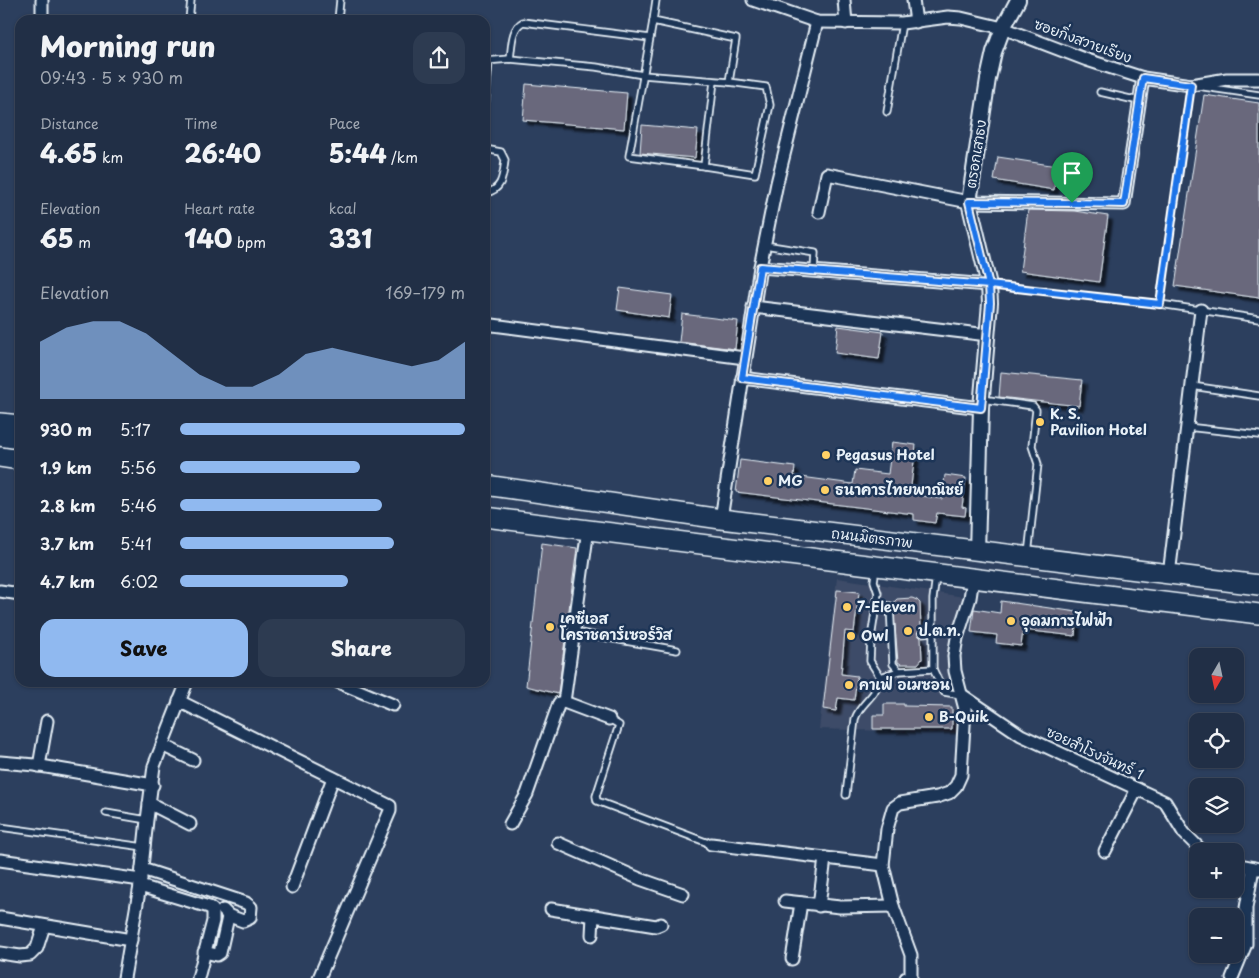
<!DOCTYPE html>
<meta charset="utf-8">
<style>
:root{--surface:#212f46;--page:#2d3b51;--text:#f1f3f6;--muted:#a2a9b3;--line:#3e4a5f;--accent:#90b9f0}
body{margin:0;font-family:"Playpen Sans","Playpen Sans Thai",sans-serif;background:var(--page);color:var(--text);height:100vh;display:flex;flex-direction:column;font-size:19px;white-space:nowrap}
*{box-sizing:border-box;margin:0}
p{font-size:16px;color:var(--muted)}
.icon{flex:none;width:28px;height:28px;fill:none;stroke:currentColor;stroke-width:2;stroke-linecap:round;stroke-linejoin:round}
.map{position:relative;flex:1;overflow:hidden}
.details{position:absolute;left:15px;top:15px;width:475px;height:672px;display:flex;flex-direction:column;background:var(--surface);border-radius:15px;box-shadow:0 1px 4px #0004,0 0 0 1px var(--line)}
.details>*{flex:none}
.needle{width:32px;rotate:189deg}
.buttons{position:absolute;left:1189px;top:648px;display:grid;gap:10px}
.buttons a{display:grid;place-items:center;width:55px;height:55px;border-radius:10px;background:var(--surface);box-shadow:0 1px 4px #0004,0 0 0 1px var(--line);font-size:25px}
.pin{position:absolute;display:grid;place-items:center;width:42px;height:42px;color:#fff;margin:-51px -21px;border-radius:50% 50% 50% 0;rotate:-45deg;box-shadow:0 0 5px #0007}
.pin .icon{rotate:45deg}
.round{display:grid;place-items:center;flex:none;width:52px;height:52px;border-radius:15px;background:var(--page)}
.summary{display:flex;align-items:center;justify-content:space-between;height:85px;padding:0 25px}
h1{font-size:28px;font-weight:800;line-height:38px}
.metrics{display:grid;grid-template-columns:repeat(3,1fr);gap:8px;height:85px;padding:5px 25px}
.metrics div{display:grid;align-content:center}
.metrics b{font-size:25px;font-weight:800}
.metrics small{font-size:14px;font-weight:400}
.metrics p{font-size:14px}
.chart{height:140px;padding:10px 25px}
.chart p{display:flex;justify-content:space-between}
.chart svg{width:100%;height:90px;margin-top:5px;fill:var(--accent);opacity:.7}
.primary-button{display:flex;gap:10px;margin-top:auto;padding:10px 25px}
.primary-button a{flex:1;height:58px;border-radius:15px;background:var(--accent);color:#111;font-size:20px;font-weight:800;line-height:58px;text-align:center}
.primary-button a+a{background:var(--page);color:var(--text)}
ul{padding:0 25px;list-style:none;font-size:16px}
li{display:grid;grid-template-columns:80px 60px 1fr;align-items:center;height:38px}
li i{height:12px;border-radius:6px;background:var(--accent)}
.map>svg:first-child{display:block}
.built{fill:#3e4b67}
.building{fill:#69687b;stroke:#e8f1f8;filter:url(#shadow)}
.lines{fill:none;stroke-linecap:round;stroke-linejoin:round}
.service-casing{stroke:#e8f1f8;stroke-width:9}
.minor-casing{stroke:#e8f1f8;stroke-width:15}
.tertiary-casing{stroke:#e8f1f8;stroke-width:18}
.trunk-casing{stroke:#e8f1f8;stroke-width:22}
.service{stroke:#1d3557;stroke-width:5.5}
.minor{stroke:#1d3557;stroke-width:11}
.tertiary{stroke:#1d3557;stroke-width:14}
.trunk{stroke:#1d3557;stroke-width:19}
.route-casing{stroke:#fff;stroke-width:10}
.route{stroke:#1a73e8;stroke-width:6}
.poi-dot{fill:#ffd166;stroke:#1d3557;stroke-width:2}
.labels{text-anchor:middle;stroke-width:5;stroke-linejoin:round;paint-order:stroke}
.street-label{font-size:14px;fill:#e8f1f8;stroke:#1d3557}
.poi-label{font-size:14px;font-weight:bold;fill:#e8f1f8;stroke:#1d3557;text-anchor:start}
</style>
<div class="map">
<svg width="1259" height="978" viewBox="0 0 1259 978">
<defs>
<filter id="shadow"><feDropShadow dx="4.5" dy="4.5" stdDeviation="1" flood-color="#0009"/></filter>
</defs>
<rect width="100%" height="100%" fill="#2c3f5e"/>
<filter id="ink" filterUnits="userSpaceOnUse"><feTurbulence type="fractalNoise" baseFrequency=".02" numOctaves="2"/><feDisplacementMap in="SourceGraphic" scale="10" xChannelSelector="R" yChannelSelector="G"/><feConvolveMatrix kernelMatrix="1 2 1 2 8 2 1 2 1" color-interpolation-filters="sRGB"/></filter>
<g filter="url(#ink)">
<!-- built -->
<polygon class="built" points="837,578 964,597 958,620 956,733 819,729"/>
<!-- building -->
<g class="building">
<polygon points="526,84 627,93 624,129 523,120"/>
<polygon points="1204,95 1259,103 1259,298 1175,286"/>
<polygon points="642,125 698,130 695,158 640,153"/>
<polygon points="998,157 1057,166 1054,190 994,180"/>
<polygon points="1028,210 1074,211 1108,216 1099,282 1020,271"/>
<polygon points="620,288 672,295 669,318 617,310"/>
<polygon points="682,314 738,321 735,349 679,342"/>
<polygon points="838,326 883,332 879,359 835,353"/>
<polygon points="1001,372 1082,380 1079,406 999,397"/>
<polygon points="892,442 916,445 910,494 942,499 945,475 966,478 962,507 966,508 965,516 937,513 935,523 914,520 914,514 736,492 740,460 795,467 794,476 853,484 855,470 888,474"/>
<polygon points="542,543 577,548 558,694 526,686"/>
<polygon points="837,590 859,592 854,632 845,631 841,674 857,676 854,700 838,698 836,711 823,709"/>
<polygon points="912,598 917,600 920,603 921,628 917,633 921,638 922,659 918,664 901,664 898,662 893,603 897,599"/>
<polygon points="1001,601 1077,612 1075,636 1023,630 1021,646 996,643 997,635 971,632 974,609 1000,613"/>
<polygon points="884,704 904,704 904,706 952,707 952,729 873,729 873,715 884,715"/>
</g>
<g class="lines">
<!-- service casing -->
<g class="service-casing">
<g id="service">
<polyline points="189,20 191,0"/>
<polyline points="338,20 340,0"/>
<polyline points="653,21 656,0"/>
<path d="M 510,59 C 512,46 511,28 523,22 L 650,38"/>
<polyline points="485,61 510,59 596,67 643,75 729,82 766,87 770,105 755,174 704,166 714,81"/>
<polyline points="1204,87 1259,95"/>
<polyline points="1100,92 1139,101"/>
<polyline points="485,109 489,62"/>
<polyline points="887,112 902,23"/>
<path d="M 485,149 L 501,152 L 505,160 C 503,175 503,190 485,193"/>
<polyline points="704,166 629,156 653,21 736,39 729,82"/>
<polyline points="771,246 815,253 814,271"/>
<polyline points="989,285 1160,304 1259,319"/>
<polyline points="1160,304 1191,85 1192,85"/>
<polyline points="1192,386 1259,396"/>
<polyline points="982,399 1033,406 1036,410 1032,446 1038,464 1028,555"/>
<polyline points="1187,427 1259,435"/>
<polyline points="876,568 874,581 878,593 871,638 870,661 880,677 899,671 933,669 933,599 936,576"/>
<polyline points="876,605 890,606 893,664 899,671"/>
<polyline points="574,632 677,650"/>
<polyline points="922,633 932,632"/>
<polyline points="933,669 944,692 961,695"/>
<polyline points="609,719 619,725 596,796 597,801 711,844"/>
<path d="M 846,795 L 855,719 C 861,701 876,699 880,677"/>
<polyline points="106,813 147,820"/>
<polyline points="0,827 144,847"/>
</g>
</g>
<!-- minor casing -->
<g class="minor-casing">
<g id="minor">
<polyline points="753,0 817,22 902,23 948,17 961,18 1003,28 1087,60 1143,78 1191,85 1227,79 1259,79"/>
<polyline points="844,0 846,23"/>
<polyline points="913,0 916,22"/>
<polyline points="42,20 42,0"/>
<polyline points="819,212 827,174 969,202 1124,204 1143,78"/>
<polyline points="760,267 989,285"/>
<polyline points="753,307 988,335"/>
<polyline points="485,324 745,358"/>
<polyline points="742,378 981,408"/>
<polyline points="721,519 760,267 777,183 817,22"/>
<polyline points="1169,575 1201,310"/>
<polyline points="0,591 20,594"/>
<polyline points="338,682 393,705"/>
<polyline points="962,695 1021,735 1165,802 1184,833 1202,851"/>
<polyline points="179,701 390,806 390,811 319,978"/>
<polyline points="564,702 609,719"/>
<polyline points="162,745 193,760"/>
<polyline points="0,762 35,765 153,785"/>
<polyline points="39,766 47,721"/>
<polyline points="149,803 190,824"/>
<polyline points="510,824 527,794 559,703 564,702 588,529"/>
<polyline points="558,843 640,879 683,894"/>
<polyline points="711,844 883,865"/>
<polyline points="1105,851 1137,789"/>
<polyline points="0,860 141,880"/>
<polyline points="1235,864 1259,869"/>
<polyline points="142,869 246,903 251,907 250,918 243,921 227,915"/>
<polyline points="140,886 209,907 213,910 213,921 198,978"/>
<polyline points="292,887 333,778"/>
<polyline points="785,901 840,907 893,906"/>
<polyline points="819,906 825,858"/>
<polyline points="551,909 656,926 661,924"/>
<polyline points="0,918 131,940"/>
<polyline points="592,935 593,916"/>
<polyline points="204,952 217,955 220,953 228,917 227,914 223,910"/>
<polyline points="0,953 20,956 30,955 37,948 44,926"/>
<polyline points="792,959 801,903"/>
<polyline points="124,978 140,886 147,820 154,766 187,682"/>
<polyline points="906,978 911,976 911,955 893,906 883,865 887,829 893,808 900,803 937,797 949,793 956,786 961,775 965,709 955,671 954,656 957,638 970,598 973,578"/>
<polyline points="1232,978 1246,944 1246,908 1253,868"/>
</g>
</g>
<!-- tertiary casing -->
<g class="tertiary-casing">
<polyline id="tertiary" points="977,552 981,408 990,303 989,285 969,202 988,79 994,52 1003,28 1018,0"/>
</g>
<!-- trunk casing -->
<g class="trunk-casing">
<g id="trunk">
<polyline points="0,423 20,425"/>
<polyline points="0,436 20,439"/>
<polyline points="0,457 20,460"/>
<polyline points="485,485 721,519 1259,585"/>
<polyline points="485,517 1259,614"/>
</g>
</g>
<!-- service -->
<use href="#service" class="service"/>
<!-- minor -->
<use href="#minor" class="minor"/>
<!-- tertiary -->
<use href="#tertiary" class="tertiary"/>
<!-- trunk -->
<use href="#trunk" class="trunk"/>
</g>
</g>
<g class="lines" filter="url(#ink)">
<!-- route casing -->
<g class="route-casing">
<polyline id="route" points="1072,203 969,202 989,285 760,267 742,378 981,408 990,303 989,285 1160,304 1191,85 1143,78 1124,204 1072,203"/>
</g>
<!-- route -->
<use href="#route" class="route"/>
</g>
<!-- markers -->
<g class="poi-dot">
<circle cx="1040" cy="422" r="5"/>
<circle cx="826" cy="455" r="5"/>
<circle cx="768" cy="481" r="5"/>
<circle cx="825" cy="490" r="5"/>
<circle cx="847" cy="607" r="5"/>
<circle cx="1011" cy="621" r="5"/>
<circle cx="550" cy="627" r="5"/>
<circle cx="908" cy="631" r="5"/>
<circle cx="851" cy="636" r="5"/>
<circle cx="849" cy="685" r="5"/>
<circle cx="929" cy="717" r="5"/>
</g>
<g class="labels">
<!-- street labels -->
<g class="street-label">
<text transform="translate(1083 41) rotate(20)" y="5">ซอยกิ่งสวายเรียง</text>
<text transform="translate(976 154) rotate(-81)" y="5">ตรอกเสาธง</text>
<text transform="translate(872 538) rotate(7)" y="5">ถนนมิตรภาพ</text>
<text transform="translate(1095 753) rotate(25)" y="5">ซอยสำโรงจันทร์ 1</text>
</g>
<!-- poi labels -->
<g class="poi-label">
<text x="1050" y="419">K. S.<tspan x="1050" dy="16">Pavilion Hotel</tspan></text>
<text x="836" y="460">Pegasus Hotel</text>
<text x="778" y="486">MG</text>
<text x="835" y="495">ธนาคารไทยพาณิชย์</text>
<text x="857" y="612">7-Eleven</text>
<text x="560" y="624">เคซีเอส<tspan x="560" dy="16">โคราชคาร์เซอร์วิส</tspan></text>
<text x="1021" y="626">อุดมการไฟฟ้า</text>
<text x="918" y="636">ป.ต.ท.</text>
<text x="861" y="641">Owl</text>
<text x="859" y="690">คาเฟ่ อเมซอน</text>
<text x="939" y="722">B-Quik</text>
</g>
</g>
</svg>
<div class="buttons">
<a><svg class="needle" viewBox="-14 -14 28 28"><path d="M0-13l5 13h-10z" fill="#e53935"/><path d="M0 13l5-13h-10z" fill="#a2a9b3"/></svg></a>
<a><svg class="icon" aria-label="locate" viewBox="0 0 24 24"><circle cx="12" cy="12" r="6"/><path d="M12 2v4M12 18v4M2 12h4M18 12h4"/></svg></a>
<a><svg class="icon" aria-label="layers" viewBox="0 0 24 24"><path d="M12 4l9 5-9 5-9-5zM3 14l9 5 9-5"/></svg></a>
<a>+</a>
<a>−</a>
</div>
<div class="pin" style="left:1072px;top:203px;background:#1e9e55"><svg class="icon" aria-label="arrive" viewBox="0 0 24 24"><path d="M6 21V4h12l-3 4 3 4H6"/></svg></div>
<section class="details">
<div class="summary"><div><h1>Morning run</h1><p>09:43 · 5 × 930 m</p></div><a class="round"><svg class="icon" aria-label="share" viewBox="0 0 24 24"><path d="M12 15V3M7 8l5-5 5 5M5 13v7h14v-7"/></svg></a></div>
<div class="metrics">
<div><p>Distance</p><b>4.65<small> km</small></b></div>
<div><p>Time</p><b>26:40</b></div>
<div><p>Pace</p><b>5:44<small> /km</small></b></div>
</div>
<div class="metrics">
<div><p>Elevation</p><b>65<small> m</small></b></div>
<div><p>Heart rate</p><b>140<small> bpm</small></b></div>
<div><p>kcal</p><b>331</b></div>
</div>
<div class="chart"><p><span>Elevation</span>169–179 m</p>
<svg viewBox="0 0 160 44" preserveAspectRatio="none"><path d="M0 44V16L10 9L20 6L30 6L40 12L50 22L60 32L70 38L80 38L90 32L100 22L110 19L120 22L130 25L140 28L150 25L160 16V44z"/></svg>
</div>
<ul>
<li><b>930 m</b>5:17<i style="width:100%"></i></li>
<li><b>1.9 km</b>5:56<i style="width:63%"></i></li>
<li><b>2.8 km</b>5:46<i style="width:71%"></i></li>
<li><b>3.7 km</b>5:41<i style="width:75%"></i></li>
<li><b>4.7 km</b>6:02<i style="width:59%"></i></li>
</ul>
<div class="primary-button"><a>Save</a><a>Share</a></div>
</section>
</div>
